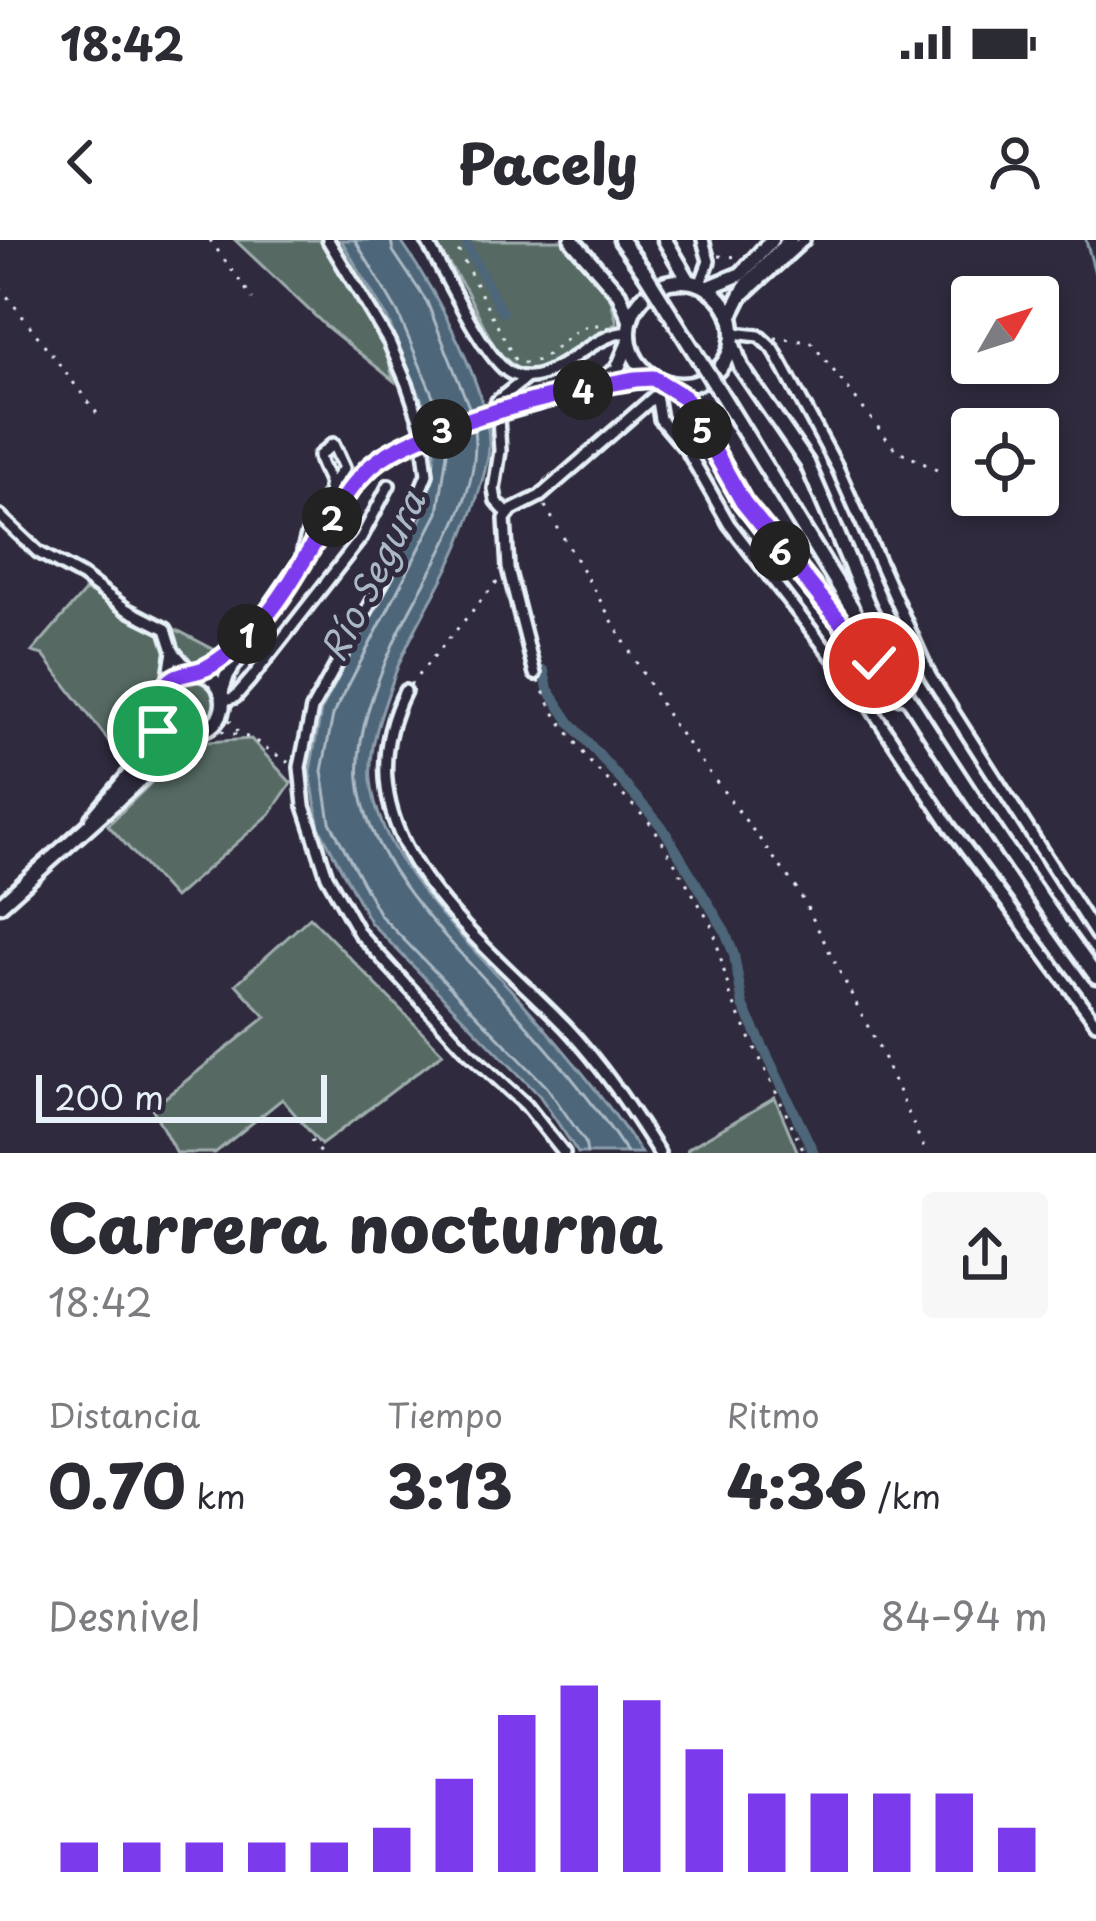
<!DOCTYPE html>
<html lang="es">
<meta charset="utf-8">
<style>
:root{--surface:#fff;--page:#f7f7f7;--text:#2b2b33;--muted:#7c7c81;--accent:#7c3aed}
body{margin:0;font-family:"Playpen Sans",sans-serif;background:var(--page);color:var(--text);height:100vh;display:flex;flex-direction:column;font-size:45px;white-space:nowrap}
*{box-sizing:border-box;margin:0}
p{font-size:39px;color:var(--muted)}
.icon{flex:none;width:66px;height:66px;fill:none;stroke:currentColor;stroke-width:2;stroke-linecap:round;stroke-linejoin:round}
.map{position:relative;height:913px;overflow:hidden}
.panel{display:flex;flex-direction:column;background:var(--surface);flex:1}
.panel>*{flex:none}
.needle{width:78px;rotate:51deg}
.controls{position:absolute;left:951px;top:36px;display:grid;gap:24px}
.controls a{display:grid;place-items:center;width:108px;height:108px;border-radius:12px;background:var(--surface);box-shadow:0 6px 18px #0003;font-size:60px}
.scale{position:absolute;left:36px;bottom:30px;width:291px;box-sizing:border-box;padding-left:12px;border:6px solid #e8f1f8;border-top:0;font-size:33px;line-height:42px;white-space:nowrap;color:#e8f1f8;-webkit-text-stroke:9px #2f2a3d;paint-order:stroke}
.pin{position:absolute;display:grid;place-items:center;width:102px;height:102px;color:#fff;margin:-51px;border:6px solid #fff;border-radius:50%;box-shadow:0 3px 12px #0007}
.km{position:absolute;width:60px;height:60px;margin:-30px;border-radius:50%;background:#222;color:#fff;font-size:33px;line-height:60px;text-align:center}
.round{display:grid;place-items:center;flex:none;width:126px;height:126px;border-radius:12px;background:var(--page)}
.head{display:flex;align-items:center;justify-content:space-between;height:204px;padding:0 48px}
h1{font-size:66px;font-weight:800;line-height:90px}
.stats{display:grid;grid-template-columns:repeat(3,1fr);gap:18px;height:204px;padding:12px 48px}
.stats div{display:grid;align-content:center}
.stats b{font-size:60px;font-weight:800}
.stats small{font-size:33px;font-weight:400}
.stats p{font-size:33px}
.chart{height:336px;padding:24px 48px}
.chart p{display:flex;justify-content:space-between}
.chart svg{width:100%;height:216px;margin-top:12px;stroke:var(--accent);stroke-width:6}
.status{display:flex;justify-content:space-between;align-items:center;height:84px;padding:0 60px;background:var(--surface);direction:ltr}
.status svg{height:33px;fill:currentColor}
header{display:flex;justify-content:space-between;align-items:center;height:156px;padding:0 48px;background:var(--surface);font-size:54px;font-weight:800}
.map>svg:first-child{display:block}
.green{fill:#576a64;stroke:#a0aeae;stroke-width:3}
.water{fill:#4e6679;stroke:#8c9eac;stroke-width:3}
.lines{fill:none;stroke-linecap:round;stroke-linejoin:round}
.shore{stroke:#aab9c5;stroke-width:3}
.stream{stroke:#8c9eac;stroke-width:3}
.canal{stroke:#4e6679;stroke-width:10}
.minor-casing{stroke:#e8f1f8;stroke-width:18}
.major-casing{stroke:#e8f1f8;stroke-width:21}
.path{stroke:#e8f1f8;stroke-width:3;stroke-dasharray:3 9;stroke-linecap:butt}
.minor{stroke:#2f2a3d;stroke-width:9}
.major{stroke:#2f2a3d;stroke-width:12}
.major-bridge-casing{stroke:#e8f1f8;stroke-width:21;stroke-linecap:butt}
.major-bridge{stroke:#2f2a3d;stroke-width:12}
.route-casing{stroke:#fff;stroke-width:24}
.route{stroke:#7c3aed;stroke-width:15}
.labels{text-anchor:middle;stroke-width:10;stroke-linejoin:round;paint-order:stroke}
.water-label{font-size:36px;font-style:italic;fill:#aab9c5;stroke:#2f2a3d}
</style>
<div class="status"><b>18:42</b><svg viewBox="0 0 49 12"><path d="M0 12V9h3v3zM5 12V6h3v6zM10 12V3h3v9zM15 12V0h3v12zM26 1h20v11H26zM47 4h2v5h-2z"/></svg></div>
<header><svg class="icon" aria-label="back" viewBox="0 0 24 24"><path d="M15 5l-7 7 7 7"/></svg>Pacely<svg class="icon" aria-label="person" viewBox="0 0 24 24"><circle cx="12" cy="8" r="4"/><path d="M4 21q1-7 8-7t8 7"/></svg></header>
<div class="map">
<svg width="1096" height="913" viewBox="0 0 1096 913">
<rect width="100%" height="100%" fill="#2f2a3d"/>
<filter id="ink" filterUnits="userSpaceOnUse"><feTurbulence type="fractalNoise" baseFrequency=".00833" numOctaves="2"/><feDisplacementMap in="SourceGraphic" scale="24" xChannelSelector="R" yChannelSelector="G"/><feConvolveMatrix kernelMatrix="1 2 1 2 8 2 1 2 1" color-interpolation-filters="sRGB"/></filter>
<g filter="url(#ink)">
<!-- green -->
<g class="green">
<polygon points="235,0 357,0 389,62 375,71 394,141 327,87"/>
<polygon points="433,0 563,0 610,56 617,83 551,124 523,133 497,112 466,50"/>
<path d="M 85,351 L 121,361 L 215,410 L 191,438 L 202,440 L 215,454 C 218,492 182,497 168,464 L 124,521 L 43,415 L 32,412 Z"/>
<polygon points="251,499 291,543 270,574 174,658 108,585 192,503"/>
<polygon points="310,677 443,813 321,905 282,859 215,913 176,913 152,868 266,777 236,744"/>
<polygon points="775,858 798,913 688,913 687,909"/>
</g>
<!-- water -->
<path class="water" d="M 341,0 L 400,0 C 432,46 498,161 488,217 C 483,242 473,271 463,295 C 445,343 413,385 395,434 C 384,467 368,505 371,540 C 379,625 470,703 523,763 C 565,811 606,859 641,913 L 578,913 L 539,855 L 370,682 L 319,587 L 310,531 L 321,471 L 427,268 L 435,213 L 431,182 L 387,78 Z"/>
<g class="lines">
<!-- shore -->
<g class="shore">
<polyline points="355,0 398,73 443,180"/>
<polyline points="391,0 393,11 427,62 471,172"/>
<path d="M 474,190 C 483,261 423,337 395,400 C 377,440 355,495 359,540 C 366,627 459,709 514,771 C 554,816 594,862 627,913"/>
<polyline points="445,198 447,213 438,273 333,475 322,531 330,582 380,675 547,847 585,902 587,913"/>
</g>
<!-- stream -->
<polyline class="stream" points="1086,0 1096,37"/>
<!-- canal -->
<g class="canal">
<polyline points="464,0 502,72"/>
<polyline points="544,431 548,449 570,482 663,588 725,691 734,715 743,765 814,913"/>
</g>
<!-- minor casing -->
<g class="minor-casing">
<g id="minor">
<polyline points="328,0 389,102 407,144 421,185 427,234 386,335 312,469 300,527 304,566 327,636 359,693 467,811 526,865 564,913"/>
<path d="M 426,0 C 443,30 485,119 510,133 C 525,141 540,137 554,129 C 578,117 600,94 628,92"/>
<polyline points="700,45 709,21 703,0"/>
<polyline points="745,54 804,0"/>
<polyline points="733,93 759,96 774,110 837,227 930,436 1096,695"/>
<polyline points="656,155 660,179 688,212 729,284 865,459 950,587 1096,783"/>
<polyline points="508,274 496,261 494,249 500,211 497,161 525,139"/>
<polyline points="0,276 38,312 82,336 126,369 166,389 173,411 168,443"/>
<path d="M 302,317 C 304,301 311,284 318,270 C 322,264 327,259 329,253 C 333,239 320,229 319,216 L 333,204 L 344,228 L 329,248"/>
<polyline points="173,411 191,432"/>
<polyline points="535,434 508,328 505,279 512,270 540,256 656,155"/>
<path d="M 405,451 C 333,595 477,695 566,787 C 602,825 631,869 659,913"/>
<polyline points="223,461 235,457 250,440 361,298 389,245"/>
</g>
</g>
<!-- major casing -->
<g class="major-casing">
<g id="major">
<polyline points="572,0 619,54 630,80"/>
<polyline points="621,0 645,33"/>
<polyline points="665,0 689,41"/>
<circle cx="681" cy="93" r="52"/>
<polyline points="707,48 741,34 772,0"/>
<polyline points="730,77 745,47 790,0"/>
<polyline points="732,102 741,127 807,223 868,366 908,443"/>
<path d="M 665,143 C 706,172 718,227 746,267 C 793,333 850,391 899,456"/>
<polyline points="593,146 617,130 628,104"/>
<path d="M 719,151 C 841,349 959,549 1096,736"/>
<polyline points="500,173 592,147 653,138"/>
<polyline points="197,431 218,421 247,394"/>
<circle cx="193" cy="462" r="30"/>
<polyline points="221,453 227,435 261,381 356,243 383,216 422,195"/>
<polyline points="92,579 140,522 165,475"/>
<polyline points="0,665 192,493"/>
</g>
</g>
<!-- path -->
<g class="path">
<polyline points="210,0 253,59"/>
<path d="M 453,0 L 516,122 C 556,131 570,71 610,88"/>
<polyline points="719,16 739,17"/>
<polyline points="0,47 99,176"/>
<polyline points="775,98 811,102 895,209 943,233"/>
<polyline points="545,266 670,480 798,650 882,814 926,913"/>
<polyline points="538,441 553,471 590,522 653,586 713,688 731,758 805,913"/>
<polyline points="410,445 500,338"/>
<polyline points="222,470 238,491"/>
<polyline points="210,488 251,498 289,523"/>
<polyline points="311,900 320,913"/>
</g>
<!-- minor -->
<use href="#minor" class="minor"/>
<!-- major -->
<use href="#major" class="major"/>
<!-- major-bridge casing -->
<g class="major-bridge-casing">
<g id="major-bridge">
<polyline points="645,33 719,151"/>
<polyline points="422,195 500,173"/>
</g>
</g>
<!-- major-bridge -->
<use href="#major-bridge" class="major-bridge"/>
</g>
</g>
<g class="lines" filter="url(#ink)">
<!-- route casing -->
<g class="route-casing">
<path id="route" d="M 158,491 C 165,475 159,461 166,447 C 175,431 191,435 206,428 C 226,418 247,397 262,381 C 302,335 324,273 367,230 C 410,186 572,150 635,139 L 653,138 L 684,157 L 743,262 L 874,423"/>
</g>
<!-- route -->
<use href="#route" class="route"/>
</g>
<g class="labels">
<!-- water labels -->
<g class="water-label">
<text transform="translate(373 336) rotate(-63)" y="13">Río Segura</text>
</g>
</g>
</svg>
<div class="controls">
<a><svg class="needle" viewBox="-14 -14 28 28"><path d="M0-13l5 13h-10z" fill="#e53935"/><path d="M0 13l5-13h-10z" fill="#7c7c81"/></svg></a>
<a><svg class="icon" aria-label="locate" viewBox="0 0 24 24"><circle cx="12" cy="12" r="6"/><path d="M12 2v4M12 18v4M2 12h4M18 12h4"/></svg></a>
</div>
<div class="scale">200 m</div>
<div class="pin" style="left:158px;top:491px;background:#1e9e55"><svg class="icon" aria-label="arrive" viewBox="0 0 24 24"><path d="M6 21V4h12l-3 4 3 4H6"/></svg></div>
<div class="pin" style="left:874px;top:423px;background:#d93025"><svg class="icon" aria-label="check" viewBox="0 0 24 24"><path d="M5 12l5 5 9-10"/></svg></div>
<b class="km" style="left:247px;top:394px">1</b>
<b class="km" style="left:332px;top:277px">2</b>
<b class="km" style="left:442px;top:189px">3</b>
<b class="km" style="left:583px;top:150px">4</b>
<b class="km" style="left:702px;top:189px">5</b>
<b class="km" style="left:780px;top:311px">6</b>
</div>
<section class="panel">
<div class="head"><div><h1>Carrera nocturna</h1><p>18:42</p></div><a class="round"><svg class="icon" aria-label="share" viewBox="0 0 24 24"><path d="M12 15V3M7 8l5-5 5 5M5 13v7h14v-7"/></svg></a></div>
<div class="stats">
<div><p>Distancia</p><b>0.70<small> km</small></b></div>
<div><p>Tiempo</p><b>3:13</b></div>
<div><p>Ritmo</p><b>4:36<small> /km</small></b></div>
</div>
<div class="chart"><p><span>Desnivel</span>84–94 m</p>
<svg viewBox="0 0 160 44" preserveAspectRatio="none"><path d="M5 44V38M15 44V38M25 44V38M35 44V38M45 44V38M55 44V35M65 44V25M75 44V12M85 44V6M95 44V9M105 44V19M115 44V28M125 44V28M135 44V28M145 44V28M155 44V35"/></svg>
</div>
</section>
